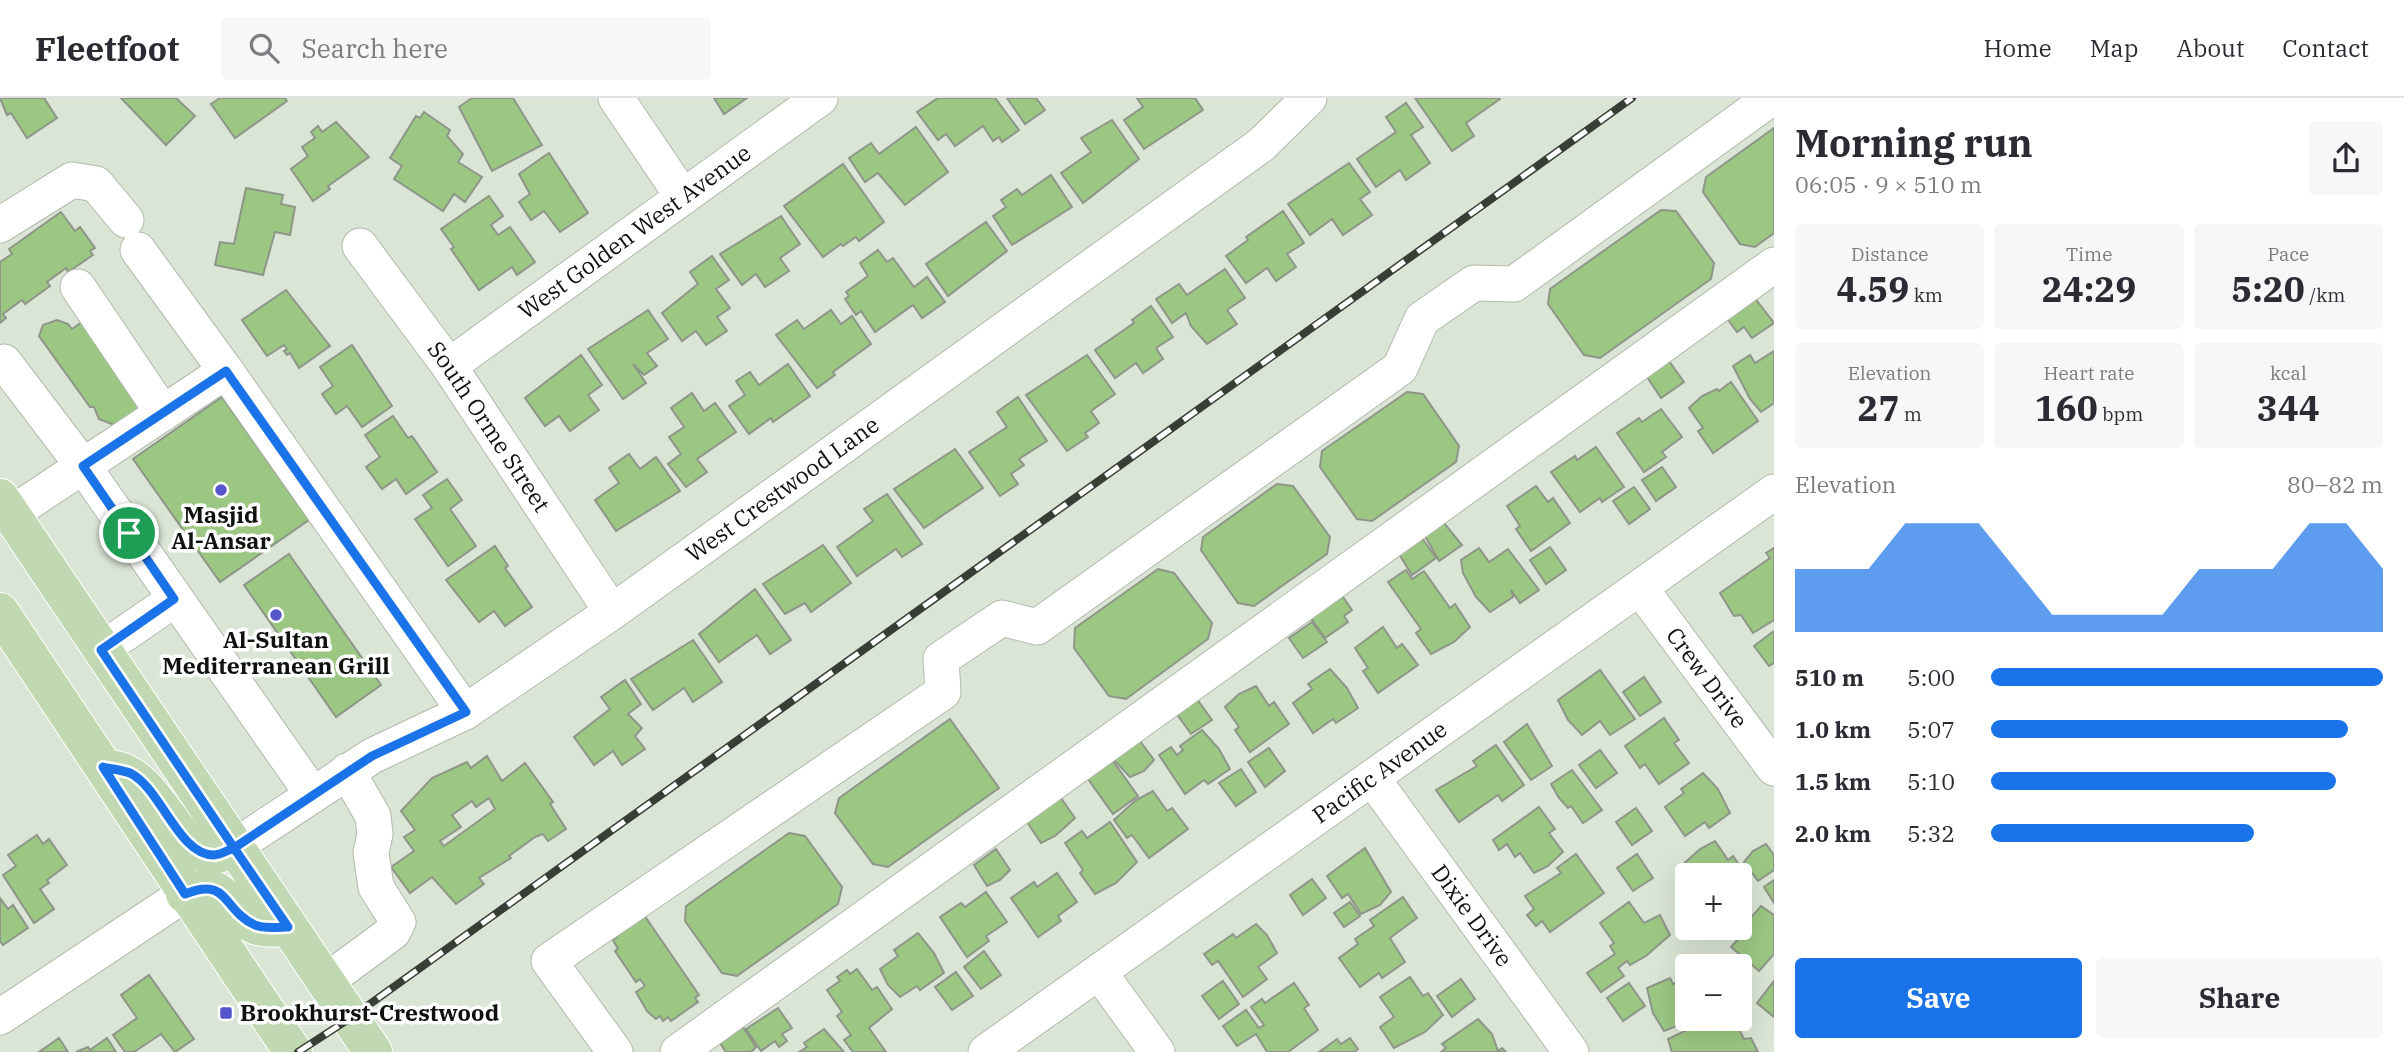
<!DOCTYPE html>
<meta charset="utf-8">
<style>
:root{--surface:#fff;--page:#f7f7f7;--text:#2b2b33;--muted:#7c7c81;--line:#e1e1e2;--accent:#1a73e8}
body{margin:0;font-family:"IBM Plex Serif",serif;background:var(--page);color:var(--text);height:100vh;display:flex;flex-direction:column;font-size:26px;white-space:nowrap}
*{box-sizing:border-box;margin:0}
p{font-size:23px;color:var(--muted)}
.icon{flex:none;width:38px;height:38px;fill:none;stroke:currentColor;stroke-width:2;stroke-linecap:round;stroke-linejoin:round}
.map{position:relative;flex:1;overflow:hidden}
.sheet{display:flex;flex-direction:column;background:var(--surface);width:630px}
.sheet>*{flex:none}
.controls{position:absolute;left:1675px;top:765px;display:grid;gap:14px}
.controls a{display:grid;place-items:center;width:77px;height:77px;border-radius:7px;background:var(--surface);box-shadow:0 7px 28px #0002;font-size:35px}
.pin{position:absolute;display:grid;place-items:center;width:60px;height:60px;color:#fff;margin:-30px;border:4px solid #fff;border-radius:50%;box-shadow:0 2px 7px #0007}
.round{display:grid;place-items:center;flex:none;width:74px;height:74px;border-radius:7px;background:var(--page)}
.overview{display:flex;align-items:center;justify-content:space-between;height:119px;padding:0 21px}
h1{font-size:38px;font-weight:700;line-height:52px}
.metrics{display:grid;grid-template-columns:repeat(3,1fr);gap:10px;height:119px;padding:7px 21px}
.metrics div{display:grid;align-content:center;border-radius:7px;background:var(--page);text-align:center}
.metrics b{font-size:35px;font-weight:700}
.metrics small{font-size:19px;font-weight:400}
.metrics p{font-size:19px}
.chart{height:196px;padding:14px 21px}
.chart p{display:flex;justify-content:space-between}
.chart svg{width:100%;height:126px;margin-top:7px;fill:var(--accent);opacity:.7}
.primary-button{display:flex;gap:14px;margin-top:auto;padding:14px 21px}
.primary-button a{flex:1;height:80px;border-radius:7px;background:var(--accent);color:#fff;font-size:28px;font-weight:700;line-height:80px;text-align:center}
.primary-button a+a{background:var(--page);color:var(--text)}
ul{padding:0 21px;list-style:none;font-size:23px}
li{display:grid;grid-template-columns:112px 84px 1fr;align-items:center;height:52px}
li i{height:18px;border-radius:9px;background:var(--accent)}
header{display:flex;align-items:center;gap:42px;box-sizing:border-box;height:98px;padding:0 35px;background:var(--surface);border-bottom:2px solid var(--line)}
header strong{font-size:33px}
nav{display:flex;gap:38px;margin-inline-start:auto;font-size:24px}
.search{width:490px;height:63px;background:var(--page);display:flex;align-items:center;gap:18px;box-sizing:border-box;padding:0 24px;border-radius:7px;color:var(--muted);font-size:26px}
main{display:flex;flex:1;min-height:0}
.map>svg:first-child{display:block}
.building{fill:#9cc783;stroke:#8d9688;stroke-width:2;fill-rule:evenodd}
.lines{fill:none;stroke-linecap:round;stroke-linejoin:round}
.minor-casing{stroke:#b1baab;stroke-width:37}
.major-casing{stroke:#fff;stroke-width:40}
.minor{stroke:#fff;stroke-width:35}
.major{stroke:#c1d9b3;stroke-width:38}
.rail-casing{stroke:#383e36;stroke-width:8}
.rail{stroke:#fff;stroke-width:5;stroke-dasharray:16;stroke-linecap:butt}
.route-casing{stroke:#fff;stroke-width:14}
.route{stroke:#1a73e8;stroke-width:9}
.poi-dot{fill:#55c;stroke:#fff;stroke-width:2.5}
.labels{text-anchor:middle;stroke-width:7;stroke-linejoin:round;paint-order:stroke}
.street-label{font-size:23px;fill:#0e120d;stroke:#fff}
.poi-label{font-size:23px;font-weight:bold;fill:#0e120d;stroke:#fff}
</style>
<header>
<strong>Fleetfoot</strong>
<div class="search"><svg class="icon" aria-label="search" viewBox="0 0 24 24"><circle cx="10" cy="10" r="6"/><path d="M15 15l6 6"/></svg>Search here</div>
<nav><a>Home</a><a>Map</a><a>About</a><a>Contact</a></nav>
</header>
<main>
<div class="map">
<svg width="1774" height="954" viewBox="0 0 1774 954">
<rect width="100%" height="100%" fill="#dbe5d5"/>
<!-- building -->
<g class="building">
<polygon points="0,0 44,0 57,20 27,40 11,15 7,17"/>
<polygon points="121,0 176,0 195,18 166,47"/>
<polygon points="220,0 285,0 287,3 235,40 211,6"/>
<polygon points="472,0 513,0 542,47 492,73 459,9"/>
<polygon points="714,0 747,0 724,16"/>
<polygon points="938,0 995,0 1019,32 1002,44 999,39 993,43 983,28 955,48 946,36 938,42 917,14"/>
<polygon points="1007,0 1036,0 1045,12 1025,26"/>
<polygon points="1137,0 1195,0 1203,12 1144,51 1124,22 1143,9"/>
<polygon points="1415,0 1500,0 1500,1 1466,25 1474,38 1452,53"/>
<polygon points="1406,5 1423,29 1411,37 1430,65 1406,82 1400,72 1376,89 1357,61 1396,34 1386,19"/>
<polygon points="424,14 450,32 447,38 463,56 458,64 482,79 465,104 454,96 443,113 394,81 402,68 390,60 416,18 420,20"/>
<polygon points="1112,22 1139,61 1083,105 1061,75 1091,54 1081,40"/>
<polygon points="336,24 369,59 328,88 330,91 313,103 291,71 308,58 302,49 315,40 311,34 318,28 322,34"/>
<polygon points="916,29 948,74 905,107 878,75 865,84 849,60 871,45 879,56"/>
<polygon points="1774,30 1774,135 1755,149 1740,146 1703,94 1706,79"/>
<polygon points="549,55 588,115 560,134 544,113 531,122 519,104 530,96 519,76"/>
<polygon points="1349,65 1370,94 1360,101 1372,117 1343,137 1332,121 1310,137 1288,106"/>
<polygon points="843,66 884,124 859,143 856,139 843,148 841,146 823,159 784,108"/>
<polygon points="1051,77 1072,109 1012,147 993,118 1006,109 1001,102 1017,91 1022,97"/>
<polygon points="246,90 283,97 281,106 295,109 290,137 275,134 263,177 215,167 220,144 234,146"/>
<polygon points="489,98 503,118 491,127 498,137 510,129 535,164 517,177 512,169 479,192 451,151 454,149 441,131"/>
<polygon points="1661,112 1676,113 1714,165 1711,181 1600,260 1584,257 1548,206 1550,191"/>
<polygon points="1283,113 1304,145 1287,156 1296,169 1276,183 1267,170 1246,185 1226,158 1248,142 1246,139"/>
<polygon points="61,114 75,133 80,129 95,150 90,153 93,157 68,174 66,170 47,184 50,188 25,206 22,202 3,216 6,220 0,225 0,164 12,156 9,151"/>
<polygon points="781,118 800,146 780,160 789,173 765,189 756,176 742,187 720,156"/>
<polygon points="986,124 1007,153 948,198 926,166"/>
<polygon points="878,152 887,164 893,160 914,189 927,179 945,204 922,220 913,207 875,234 861,213 856,217 845,201 849,198 846,194 868,178 860,165"/>
<polygon points="712,158 729,182 716,191 730,210 717,219 727,233 706,247 696,233 682,243 662,215 698,186 690,174"/>
<polygon points="1225,171 1245,200 1227,212 1237,226 1207,246 1191,228 1186,215 1172,225 1156,201 1179,186 1187,197"/>
<polygon points="286,192 330,248 299,270 290,255 287,257 284,253 287,251 284,247 267,258 242,222"/>
<polygon points="1754,199 1774,225 1752,240 1744,229 1737,234 1726,219"/>
<polygon points="1151,208 1173,239 1156,250 1163,261 1143,275 1136,265 1115,280 1095,252 1134,225 1132,222"/>
<polygon points="648,212 668,241 647,255 657,268 644,277 633,266 646,285 623,301 588,251"/>
<polygon points="831,212 841,226 852,218 871,246 833,274 835,277 817,290 776,237 797,222 804,231"/>
<polygon points="57,222 68,226 72,231 85,222 145,309 114,327 99,321 94,309 90,309 39,238 43,227"/>
<polygon points="352,247 392,308 362,329 347,308 336,316 322,296 333,288 320,269"/>
<polygon points="1774,253 1774,305 1761,314 1750,301 1733,268 1750,257 1755,265"/>
<polygon points="581,257 602,287 588,297 599,312 570,333 559,318 545,328 525,300"/>
<polygon points="1087,257 1115,296 1091,313 1099,325 1085,335 1088,339 1067,353 1026,297"/>
<polygon points="1669,263 1684,284 1661,300 1647,279"/>
<polygon points="788,266 810,298 773,324 771,320 749,336 729,308 745,297 736,283 750,274 759,287"/>
<polygon points="1731,284 1758,323 1713,355 1698,333 1703,330 1689,310 1702,298 1717,291 1719,293"/>
<polygon points="1407,294 1423,296 1459,348 1456,364 1372,423 1357,421 1320,369 1322,353"/>
<polygon points="692,295 704,313 715,305 736,334 697,361 707,374 686,389 668,366 681,356 669,339 684,329 671,310"/>
<polygon points="222,299 309,422 220,484 133,361"/>
<polygon points="1018,299 1047,343 1019,361 1024,367 1011,376 1018,386 1000,398 969,354 1007,329 997,314"/>
<polygon points="1661,311 1682,339 1662,354 1666,359 1644,374 1617,335 1639,320 1642,324"/>
<polygon points="393,318 408,340 412,338 437,374 406,396 396,381 382,391 366,369 380,359 365,337"/>
<polygon points="1596,349 1624,389 1602,404 1600,400 1580,414 1551,374 1575,358 1577,362"/>
<polygon points="955,351 983,390 924,430 894,391"/>
<polygon points="629,356 640,371 656,359 680,393 616,433 595,402 619,385 609,370"/>
<polygon points="1662,369 1676,389 1656,403 1642,382"/>
<polygon points="447,381 462,402 450,411 476,448 448,468 415,421 432,410 423,397"/>
<polygon points="1277,386 1293,388 1330,439 1327,456 1254,508 1238,505 1201,452 1203,439"/>
<polygon points="1536,388 1548,404 1553,400 1570,425 1531,453 1516,431 1520,428 1507,408"/>
<polygon points="1634,389 1650,411 1629,426 1613,403"/>
<polygon points="887,396 922,446 902,459 896,451 857,478 837,449 873,423 864,411"/>
<polygon points="1444,425 1462,447 1439,463 1425,438"/>
<polygon points="1422,440 1436,460 1412,477 1399,456"/>
<polygon points="823,447 851,485 811,514 805,505 785,516 763,486"/>
<polygon points="495,448 508,468 505,470 532,509 505,528 494,513 479,524 446,482"/>
<polygon points="1550,449 1566,472 1546,486 1530,462"/>
<polygon points="1479,450 1489,464 1508,451 1539,492 1520,505 1511,492 1513,499 1490,514 1476,499 1463,475 1461,462"/>
<polygon points="1774,450 1774,522 1753,535 1741,517 1734,518 1720,495 1770,460 1766,455"/>
<polygon points="289,456 381,587 336,619 244,487"/>
<polygon points="1158,471 1174,475 1212,525 1208,541 1126,601 1109,598 1074,550 1075,530"/>
<polygon points="1406,472 1412,481 1424,473 1450,510 1455,506 1470,529 1454,544 1431,556 1416,535 1421,531 1388,484"/>
<polygon points="755,491 791,542 770,556 757,537 719,564 699,536"/>
<polygon points="1343,499 1352,512 1344,518 1348,524 1325,540 1310,519"/>
<polygon points="1312,524 1327,544 1303,560 1289,540"/>
<polygon points="1383,529 1397,550 1402,546 1418,567 1378,595 1363,573 1368,570 1355,550"/>
<polygon points="1774,533 1774,565 1769,568 1754,548"/>
<polygon points="693,542 722,584 693,604 684,590 653,612 631,581"/>
<polygon points="1330,571 1347,590 1358,610 1336,625 1333,621 1313,635 1293,605 1312,591 1308,586"/>
<polygon points="1600,572 1635,621 1610,637 1600,623 1582,637 1568,622 1558,602"/>
<polygon points="1644,579 1661,604 1640,618 1623,594"/>
<polygon points="625,582 641,606 628,616 642,630 635,638 645,651 622,667 613,653 594,667 574,639 610,611 601,599"/>
<polygon points="1256,588 1269,608 1274,604 1289,626 1250,654 1235,632 1239,629 1225,609 1239,596"/>
<polygon points="1197,601 1212,622 1191,636 1176,615"/>
<polygon points="1664,620 1679,642 1674,645 1689,665 1659,686 1645,666 1640,670 1625,648"/>
<polygon points="950,621 999,690 888,769 873,766 835,715 839,700"/>
<polygon points="1527,626 1552,668 1531,682 1504,644"/>
<polygon points="1202,632 1219,651 1230,671 1208,686 1204,682 1185,696 1159,657 1171,649 1177,657 1183,652 1180,648"/>
<polygon points="1140,643 1154,662 1144,673 1130,679 1114,662"/>
<polygon points="1496,647 1524,687 1502,703 1498,697 1459,724 1436,692 1477,668 1473,663"/>
<polygon points="1269,650 1285,673 1265,689 1248,664"/>
<polygon points="1600,652 1617,675 1596,690 1579,667"/>
<path d="M 487,658 L 502,683 L 525,665 L 553,704 L 550,706 L 566,731 L 548,743 L 543,736 L 535,739 L 509,758 L 511,760 L 479,780 L 484,786 L 456,806 L 432,779 L 410,795 L 391,769 L 414,753 L 404,739 L 415,732 L 401,713 L 432,680 L 467,664 L 471,670 ZM 489,700 L 495,711 L 444,748 L 440,743 L 461,729 L 452,717 L 472,703 L 476,709 Z"/>
<polygon points="1113,663 1138,698 1113,716 1088,681"/>
<polygon points="1241,671 1256,694 1236,708 1219,685"/>
<polygon points="1572,672 1602,712 1583,725 1571,708 1568,710 1559,700 1551,686"/>
<polygon points="1703,675 1718,691 1730,715 1709,730 1705,724 1685,738 1665,709 1684,695 1681,691"/>
<polygon points="1153,693 1167,713 1172,710 1188,731 1149,760 1132,737 1127,740 1114,722 1136,702"/>
<polygon points="1061,700 1075,720 1055,738 1041,745 1027,724"/>
<polygon points="1539,709 1555,731 1549,735 1563,754 1548,768 1534,775 1520,755 1515,759 1507,746 1499,752 1493,742"/>
<polygon points="1636,710 1652,733 1632,747 1616,724"/>
<polygon points="1110,724 1137,764 1116,785 1095,796 1080,775 1083,772 1065,745 1082,733 1087,740"/>
<polygon points="789,735 805,738 842,789 838,806 737,878 722,875 685,823 686,808"/>
<polygon points="37,737 43,746 49,741 67,767 47,782 49,785 40,791 54,811 34,825 3,777 16,768 8,757"/>
<polygon points="1715,743 1728,762 1733,758 1749,781 1740,789 1740,777 1687,777 1687,782 1679,770 1700,751"/>
<polygon points="1766,746 1774,757 1774,772 1758,783 1744,764 1753,753"/>
<polygon points="1365,750 1391,794 1380,807 1361,816 1348,796 1342,800 1327,778"/>
<polygon points="996,751 1010,772 1000,782 987,788 974,767"/>
<polygon points="1576,756 1604,795 1550,834 1542,823 1536,828 1527,817 1534,811 1525,798 1561,775 1557,770"/>
<polygon points="1637,756 1653,780 1633,793 1617,770"/>
<polygon points="1057,775 1077,804 1058,818 1061,823 1038,839 1011,800 1034,784 1037,789"/>
<polygon points="1312,781 1326,800 1303,817 1290,797"/>
<polygon points="1774,782 1774,805 1764,789"/>
<polygon points="986,794 1007,824 986,838 989,843 967,859 940,819 961,805 965,809"/>
<polygon points="1403,799 1417,820 1390,840 1405,864 1382,880 1379,875 1360,889 1339,860 1358,846 1355,841 1374,828 1370,822"/>
<polygon points="0,800 8,811 13,807 28,830 3,847 0,843"/>
<polygon points="1350,804 1360,818 1344,829 1334,815"/>
<polygon points="1629,804 1644,825 1660,817 1670,837 1646,858 1630,867 1627,863 1618,870 1624,878 1601,894 1587,875 1615,856 1610,848 1614,845 1600,825"/>
<polygon points="1761,808 1774,817 1774,856 1759,873 1731,849 1751,827 1747,824"/>
<polygon points="642,814 699,897 695,900 698,904 671,923 668,919 663,923 660,918 656,921 647,913 636,894 645,888 640,881 636,884 615,853 618,851 613,842 617,839 610,829"/>
<polygon points="1256,826 1267,837 1277,855 1258,869 1267,881 1243,899 1218,863 1212,867 1204,856 1233,836 1236,840"/>
<polygon points="918,835 934,855 944,875 920,892 917,888 900,899 888,887 880,871 898,858 894,852"/>
<polygon points="984,853 1001,877 981,891 964,869"/>
<polygon points="857,871 872,892 877,889 892,911 869,930 886,954 853,954 844,942 851,937 837,918 842,914 827,892 840,883 837,879 847,872 850,876"/>
<polygon points="956,874 973,898 952,912 935,889"/>
<polygon points="149,877 194,941 175,954 161,936 134,954 125,954 113,937 137,920 121,897"/>
<polygon points="1410,879 1423,898 1428,895 1443,917 1425,934 1394,950 1380,929 1394,919 1380,899"/>
<polygon points="1687,879 1689,923 1664,933 1653,915 1647,890 1670,880 1673,886"/>
<polygon points="1461,881 1475,901 1452,919 1437,898"/>
<polygon points="1223,883 1239,906 1219,921 1202,898"/>
<polygon points="1774,883 1774,919 1757,905"/>
<polygon points="1294,885 1309,907 1304,910 1318,932 1288,954 1267,954 1256,936 1237,948 1223,928 1246,912 1259,930 1264,927 1251,909 1262,901 1265,905"/>
<polygon points="1629,885 1645,908 1623,923 1607,900"/>
<polygon points="778,910 792,930 782,936 787,943 779,949 775,943 761,953 746,931"/>
<polygon points="1728,920 1733,920 1744,941 1751,940 1758,954 1672,954 1668,941 1699,926 1702,932"/>
<polygon points="1478,921 1492,936 1498,953 1502,950 1506,954 1441,954 1446,950 1442,946"/>
<polygon points="743,929 756,949 751,954 726,954 720,945"/>
<polygon points="824,931 844,954 799,954 807,949 804,945"/>
<polygon points="59,940 68,954 39,954"/>
<polygon points="107,940 116,954 76,954 88,949 90,952"/>
<polygon points="1350,940 1358,951 1354,954 1319,954 1337,941 1341,946"/>
</g>
<g class="lines">
<!-- minor casing -->
<g class="minor-casing">
<g id="minor">
<polyline points="616,0 683,99"/>
<polyline points="0,127 72,82 96,86 126,122"/>
<path id="s1" d="M 360,148 L 449,268 L 612,514"/>
<polyline points="78,189 163,315"/>
<polyline points="0,267 4,264 83,368 313,697"/>
<path id="s2" d="M 449,268 L 820,0"/>
<polyline points="226,273 465,614"/>
<polyline points="11,416 226,273 138,152"/>
<path id="s3" d="M 1640,490 L 1774,670"/>
<polyline points="101,552 175,501"/>
<path id="s4" d="M 1372,680 L 1571,954"/>
<path id="s5" d="M 234,749 L 372,658 L 465,614 L 612,514 L 1261,47 L 1309,0"/>
<polyline points="1099,874 1157,954"/>
<polyline points="325,884 393,834 398,824 376,789 371,755 375,736 373,718 347,673"/>
<polyline points="0,919 185,796"/>
<polyline points="615,954 549,863 943,594 941,561 1002,520 1037,529 1400,270 1422,221 1474,185 1514,186 1771,0"/>
<polyline points="678,954 1774,167"/>
<path id="s6" d="M 986,954 L 1774,394"/>
</g>
</g>
<!-- major casing -->
<g class="major-casing">
<g id="major">
<polyline points="0,400 373,954"/>
<polyline points="0,514 293,954"/>
<path d="M 116,672 C 159,682 176,756 213,757 C 220,757 228,752 234,749"/>
<path d="M 185,796 C 228,778 222,812 255,827 C 263,831 279,829 288,829"/>
</g>
</g>
<!-- minor -->
<use href="#minor" class="minor"/>
<!-- major -->
<use href="#major" class="major"/>
<!-- rail casing -->
<g class="rail-casing">
<polyline id="rail" points="298,954 349,921 1632,0"/>
</g>
<!-- rail -->
<use href="#rail" class="rail"/>
</g>
<g class="lines">
<!-- route casing -->
<g class="route-casing">
<path id="route" d="M 129,435 L 174,501 L 101,552 L 234,750 C 228,752 220,757 214,757 C 178,757 161,690 130,675 C 122,672 111,671 103,669 L 185,796 C 229,778 222,812 255,827 C 263,831 279,829 288,829 L 234,750 L 372,658 L 466,614 L 226,273 L 83,368 L 129,435"/>
</g>
<!-- route -->
<use href="#route" class="route"/>
</g>
<!-- markers -->
<g class="poi-dot">
<circle cx="221" cy="392" r="7"/>
<circle cx="276" cy="517" r="7"/>
<rect x="219" y="908" width="14" height="14" rx="3.5"/>
</g>
<g class="labels">
<!-- street labels -->
<g class="street-label">
<text dy="8" stroke="none"><textPath href="#s2" startOffset="229">West Golden West Avenue</textPath></text>
<text dy="8" stroke="none"><textPath href="#s1" startOffset="222">South Orme Street</textPath></text>
<text dy="8" stroke="none"><textPath href="#s5" startOffset="656">West Crestwood Lane</textPath></text>
<text dy="8" stroke="none"><textPath href="#s3" startOffset="112">Crew Drive</textPath></text>
<text dy="8" stroke="none"><textPath href="#s6" startOffset="483">Pacific Avenue</textPath></text>
<text dy="8" stroke="none"><textPath href="#s4" startOffset="170">Dixie Drive</textPath></text>
</g>
<!-- poi labels -->
<g class="poi-label">
<text x="221" y="425">Masjid<tspan x="221" dy="26">Al-Ansar</tspan></text>
<text x="276" y="550">Al-Sultan<tspan x="276" dy="26">Mediterranean Grill</tspan></text>
<text x="240" y="923" text-anchor="start">Brookhurst-Crestwood</text>
</g>
</g>
</svg>
<div class="controls">
<a>+</a>
<a>−</a>
</div>
<div class="pin" style="left:129px;top:435px;background:#1e9e55"><svg class="icon" aria-label="arrive" viewBox="0 0 24 24"><path d="M6 21V4h12l-3 4 3 4H6"/></svg></div>
</div>
<section class="sheet">
<div class="overview"><div><h1>Morning run</h1><p>06:05 · 9 × 510 m</p></div><a class="round"><svg class="icon" aria-label="share" viewBox="0 0 24 24"><path d="M12 15V3M7 8l5-5 5 5M5 13v7h14v-7"/></svg></a></div>
<div class="metrics">
<div><p>Distance</p><b>4.59<small> km</small></b></div>
<div><p>Time</p><b>24:29</b></div>
<div><p>Pace</p><b>5:20<small> /km</small></b></div>
</div>
<div class="metrics">
<div><p>Elevation</p><b>27<small> m</small></b></div>
<div><p>Heart rate</p><b>160<small> bpm</small></b></div>
<div><p>kcal</p><b>344</b></div>
</div>
<div class="chart"><p><span>Elevation</span>80–82 m</p>
<svg viewBox="0 0 160 44" preserveAspectRatio="none"><path d="M0 44V22L10 22L20 22L30 6L40 6L50 6L60 22L70 38L80 38L90 38L100 38L110 22L120 22L130 22L140 6L150 6L160 22V44z"/></svg>
</div>
<ul>
<li><b>510 m</b>5:00<i style="width:100%"></i></li>
<li><b>1.0 km</b>5:07<i style="width:91%"></i></li>
<li><b>1.5 km</b>5:10<i style="width:88%"></i></li>
<li><b>2.0 km</b>5:32<i style="width:67%"></i></li>
</ul>
<div class="primary-button"><a>Save</a><a>Share</a></div>
</section>
</main>
